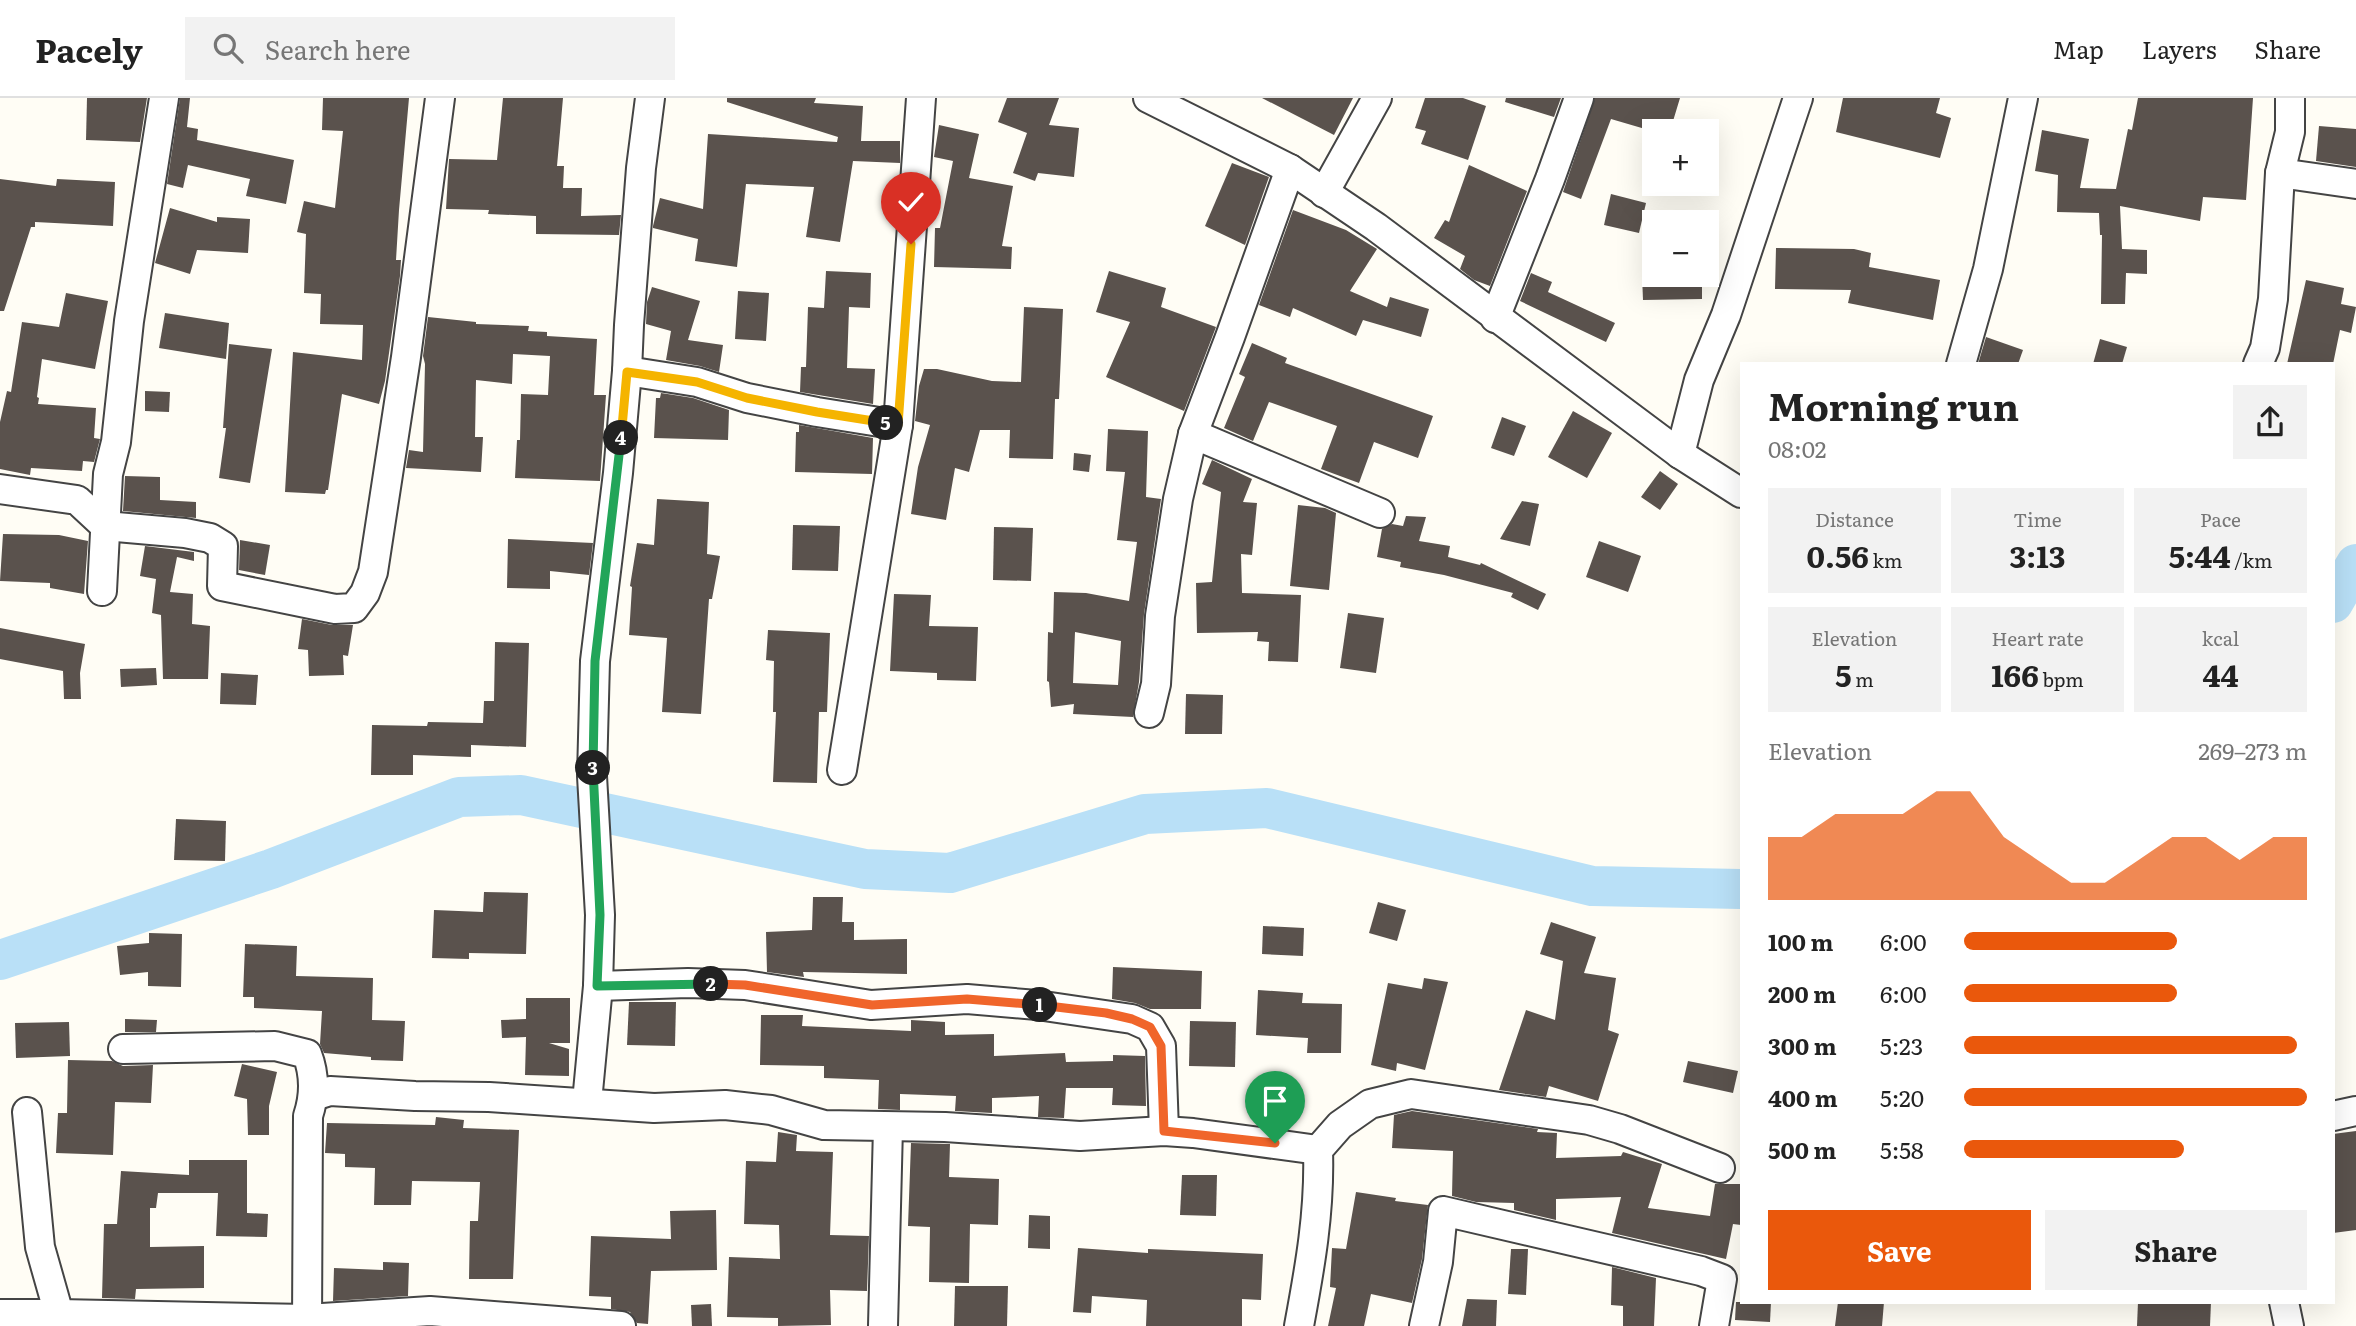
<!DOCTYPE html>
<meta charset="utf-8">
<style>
:root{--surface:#fff;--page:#f2f2f2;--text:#222;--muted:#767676;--line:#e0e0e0;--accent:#ea580c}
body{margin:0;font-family:Literata,serif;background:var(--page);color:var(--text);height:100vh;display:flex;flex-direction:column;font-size:26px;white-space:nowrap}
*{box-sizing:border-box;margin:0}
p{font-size:23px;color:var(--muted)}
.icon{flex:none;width:38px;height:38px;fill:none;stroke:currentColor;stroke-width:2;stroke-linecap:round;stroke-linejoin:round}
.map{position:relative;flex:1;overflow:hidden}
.drawer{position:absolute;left:1740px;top:264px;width:595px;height:942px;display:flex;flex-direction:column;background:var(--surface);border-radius:0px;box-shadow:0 7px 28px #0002}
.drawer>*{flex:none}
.tools{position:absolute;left:1642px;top:21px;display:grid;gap:14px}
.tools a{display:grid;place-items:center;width:77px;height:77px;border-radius:0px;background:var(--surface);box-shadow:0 7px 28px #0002;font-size:35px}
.pin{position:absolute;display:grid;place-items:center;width:60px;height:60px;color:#fff;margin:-72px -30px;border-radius:50% 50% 50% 0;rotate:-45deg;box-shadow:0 0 7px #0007}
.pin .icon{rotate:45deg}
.km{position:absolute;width:35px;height:35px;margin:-18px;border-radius:50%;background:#222;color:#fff;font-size:19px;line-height:35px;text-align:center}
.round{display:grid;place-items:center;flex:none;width:74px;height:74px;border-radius:0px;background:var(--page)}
.overview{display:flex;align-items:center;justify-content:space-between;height:119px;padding:0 28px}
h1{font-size:38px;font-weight:700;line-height:52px}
.stats{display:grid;grid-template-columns:repeat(3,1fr);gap:10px;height:119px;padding:7px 28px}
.stats div{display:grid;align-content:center;border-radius:0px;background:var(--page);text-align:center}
.stats b{font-size:30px;font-weight:700}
.stats small{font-size:19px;font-weight:400}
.stats p{font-size:19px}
.chart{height:196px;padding:14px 28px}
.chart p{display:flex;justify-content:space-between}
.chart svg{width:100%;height:126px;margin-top:7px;fill:var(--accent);opacity:.7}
.action{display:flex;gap:14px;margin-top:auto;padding:14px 28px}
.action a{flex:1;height:80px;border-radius:0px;background:var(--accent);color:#fff;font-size:28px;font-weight:700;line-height:80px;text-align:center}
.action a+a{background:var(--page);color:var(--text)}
ul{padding:0 28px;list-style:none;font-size:23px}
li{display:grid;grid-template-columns:112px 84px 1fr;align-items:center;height:52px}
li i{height:18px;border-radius:9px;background:var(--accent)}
header{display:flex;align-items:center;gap:42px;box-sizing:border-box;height:98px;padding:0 35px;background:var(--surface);border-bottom:2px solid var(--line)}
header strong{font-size:33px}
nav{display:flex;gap:38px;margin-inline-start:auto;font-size:24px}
.search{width:490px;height:63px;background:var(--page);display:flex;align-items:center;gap:18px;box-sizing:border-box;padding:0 24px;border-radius:0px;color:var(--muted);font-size:26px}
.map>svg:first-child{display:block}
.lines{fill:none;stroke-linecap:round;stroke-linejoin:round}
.river{stroke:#b9e0f7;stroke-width:40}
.building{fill:#5a524d;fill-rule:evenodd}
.minor-casing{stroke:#444;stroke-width:32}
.minor{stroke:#fff;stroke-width:28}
.split-1-casing{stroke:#fff;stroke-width:14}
.split-2-casing{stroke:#fff;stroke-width:14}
.split-3-casing{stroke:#fff;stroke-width:14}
.split-4-casing{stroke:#fff;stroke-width:14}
.split-5-casing{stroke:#fff;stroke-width:14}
.split-6-casing{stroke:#fff;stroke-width:14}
.split-1{stroke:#f0652b;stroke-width:9}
.split-2{stroke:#f0652b;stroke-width:9}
.split-3{stroke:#22a559;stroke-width:9}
.split-4{stroke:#22a559;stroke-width:9}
.split-5{stroke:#f5b400;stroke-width:9}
.split-6{stroke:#f5b400;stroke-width:9}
</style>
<header>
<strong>Pacely</strong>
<div class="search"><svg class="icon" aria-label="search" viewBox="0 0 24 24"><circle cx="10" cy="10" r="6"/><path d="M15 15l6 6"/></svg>Search here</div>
<nav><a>Map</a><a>Layers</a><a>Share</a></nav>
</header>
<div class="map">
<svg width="2356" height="1228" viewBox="0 0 2356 1228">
<rect width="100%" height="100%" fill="#fffdf5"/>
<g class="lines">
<!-- river -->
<g class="river">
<polyline points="2333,505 2356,466"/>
<polyline points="0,862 271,771 459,699 521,697 865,771 950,775 1145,716 1267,710 1592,788 1741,791"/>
</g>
</g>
<!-- building -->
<g class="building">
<polygon points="87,0 147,0 140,44 86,42"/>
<polygon points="180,0 190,0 187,29 198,31 197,42 294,62 286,106 246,98 250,81 188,67 183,90 167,86"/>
<polygon points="323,0 409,0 399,112 396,162 401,162 400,178 385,283 379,306 342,296 328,392 326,392 325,396 285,394 293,254 362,262 363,227 320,226 321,196 304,195 306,136 297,134 304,103 335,110 343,33 322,32"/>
<polygon points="503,0 563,0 557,68 564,68 563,90 582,90 581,118 621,117 619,137 536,136 536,118 488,116 489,112 446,111 449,61 497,62"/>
<polygon points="727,0 816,0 814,5 863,8 861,43 900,43 900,65 853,63 840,144 806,139 814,89 746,86 737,169 695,163 698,141 653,130 653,128 660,100 703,111 708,36 837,44 838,39 727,4"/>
<polygon points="1007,0 1059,0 1049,27 1079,30 1074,79 1038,75 1035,83 1013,75 1027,35 998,24"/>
<polygon points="1262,0 1353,0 1334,37"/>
<polygon points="1425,0 1463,0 1486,8 1468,62 1421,46 1426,33 1415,30"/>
<polygon points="1506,0 1561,0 1554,19 1505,4"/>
<polygon points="1595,0 1680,0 1670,33 1652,33 1611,21 1581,101 1563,94"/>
<polygon points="1843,0 1940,0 1936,15 1951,20 1940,60 1836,34"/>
<polygon points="2138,0 2253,0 2246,102 2203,99 2200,123 2120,108 2122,151 2147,152 2147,176 2126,175 2125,206 2101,206 2102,137 2100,137 2099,115 2057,114 2058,77 2035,73 2042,32 2089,41 2080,90 2116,91 2128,31 2132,32"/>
<polygon points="939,27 979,36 969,80 1013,88 1002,148 1012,149 1011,171 934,169 935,130 940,130 953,63 934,59"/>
<polygon points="2319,28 2356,31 2356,69 2316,63"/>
<polygon points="1232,65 1269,79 1245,147 1205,128"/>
<polygon points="1469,67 1527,93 1490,188 1474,182 1460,171 1465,158 1434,140 1445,122 1449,124"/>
<polygon points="0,81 56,88 57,81 115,84 113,128 35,124 35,129 31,129 4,213 0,213"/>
<polygon points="1611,96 1646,105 1639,135 1604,127"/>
<polygon points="170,110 217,124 217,119 250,121 248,155 197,152 190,176 155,165"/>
<polygon points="1293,112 1346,132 1377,151 1350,193 1387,209 1390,199 1429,211 1421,239 1363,222 1356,238 1293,210 1290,219 1259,207"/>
<polygon points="1776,150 1854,151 1871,155 1869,169 1940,182 1933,222 1848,205 1851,192 1775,191"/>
<polygon points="826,173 871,175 870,210 849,209 847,270 875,271 873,306 800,294 801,269 806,269 808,209 824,210"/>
<polygon points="1109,173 1166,190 1161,209 1216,229 1184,313 1106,279 1130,224 1096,214"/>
<polygon points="1531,175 1552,184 1548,194 1615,225 1606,244 1520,203"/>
<polygon points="1642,177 1702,177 1702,201 1643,202"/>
<polygon points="2306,182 2344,190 2341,206 2356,209 2351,235 2340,232 2333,266 2287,266"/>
<polygon points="652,189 700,203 688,242 723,247 719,274 700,268 666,262 671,233 646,226 647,204"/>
<polygon points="738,193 769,195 766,243 735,241"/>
<polygon points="66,195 108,203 95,271 42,261 37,299 39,300 38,306 96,310 94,340 100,341 94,364 83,363 82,373 31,370 30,377 0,371 0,324 7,293 11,294 22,224 59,229"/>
<polygon points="1024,209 1063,211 1059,301 1055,301 1053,361 1009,360 1010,332 980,332 969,374 955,370 946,422 911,416 918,369 930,327 915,323 919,288 924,271 937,271 992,283 1021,284"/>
<polygon points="165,215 229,225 226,261 159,250"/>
<polygon points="428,219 476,224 476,226 529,228 528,233 547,234 547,238 597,241 594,297 606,297 600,383 515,380 517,342 520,342 521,296 548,297 550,258 513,256 512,286 476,282 475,339 483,339 481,374 406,370 409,352 423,354 425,266 423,258"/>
<polygon points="1986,239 2023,252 2018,266 1978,266"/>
<polygon points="2100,241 2127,249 2122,266 2093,266"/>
<polygon points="1252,245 1287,260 1285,265 1433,318 1418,360 1374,344 1359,385 1321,371 1337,328 1269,304 1253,343 1224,330 1245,279 1239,276"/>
<polygon points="229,246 272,251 250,385 219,380 226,330 223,330"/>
<polygon points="145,293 170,294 169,314 145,313"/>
<polygon points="661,295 693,300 729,312 728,342 654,340 656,300 660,300"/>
<polygon points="1573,313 1612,335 1587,380 1548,359"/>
<polygon points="1502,319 1526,328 1514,358 1491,350"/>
<polygon points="799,327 873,340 872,376 795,374 796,334 799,334"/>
<path d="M 1108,331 L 1148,333 L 1146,399 L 1161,401 L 1144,516 L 1139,584 L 1133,619 L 1073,616 L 1074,606 L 1051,609 L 1049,584 L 1047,583 L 1048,534 L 1053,535 L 1054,494 L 1086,495 L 1129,503 L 1137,444 L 1117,442 L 1125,374 L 1106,373 ZM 1075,534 L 1121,543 L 1118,587 L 1073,585 Z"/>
<polygon points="1074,355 1091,357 1089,374 1073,372"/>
<polygon points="1212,362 1252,381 1243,404 1257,405 1252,457 1241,456 1242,495 1301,497 1298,564 1268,563 1269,544 1257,543 1258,534 1197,535 1196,485 1212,484 1221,394 1202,386"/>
<polygon points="1660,373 1678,386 1660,412 1641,399"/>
<polygon points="125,378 160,379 160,402 196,404 196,420 123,413"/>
<polygon points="657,401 709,404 707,456 720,458 712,501 709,501 701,616 662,614 667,540 629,537 632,489 630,488 637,445 654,447"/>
<polygon points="1522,403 1539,406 1530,448 1500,441"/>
<polygon points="1298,407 1325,410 1336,415 1329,492 1290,488"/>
<polygon points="1406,418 1426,419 1419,443 1450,448 1448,459 1480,467 1481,465 1546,496 1538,512 1511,499 1513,495 1444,477 1400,469 1401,464 1377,459 1382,431 1392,426 1403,428"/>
<polygon points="793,427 840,428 838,473 792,472"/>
<polygon points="994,429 1033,430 1031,483 993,482"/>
<polygon points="3,436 59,437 88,443 84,496 50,490 50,485 0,483"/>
<polygon points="508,441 593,445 589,477 550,473 550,491 507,490"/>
<polygon points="240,442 270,447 265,477 239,472"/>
<polygon points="1599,443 1641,458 1628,494 1586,479"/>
<polygon points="145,448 194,454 194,463 177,459 170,494 193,496 192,526 210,528 208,581 163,581 161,517 152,515 156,481 140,478"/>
<polygon points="894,496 931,497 929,528 978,529 976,583 937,582 937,575 890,573"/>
<polygon points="1348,515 1384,520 1376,575 1340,570"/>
<polygon points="302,521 332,527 353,527 348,558 343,557 344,577 309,578 308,552 298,551"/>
<polygon points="0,530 85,546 80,575 81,601 64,601 63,573 0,561"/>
<polygon points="768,532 830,535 827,614 819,614 817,685 773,684 776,614 773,614 774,563 766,562"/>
<polygon points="495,544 529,545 526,649 471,647 471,659 413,657 413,677 371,677 372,627 427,628 428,624 483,625 484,603 494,603"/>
<polygon points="156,570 157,587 121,589 120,571"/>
<polygon points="221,575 258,577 256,607 220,606"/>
<polygon points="1186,596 1223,597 1222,636 1185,636"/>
<polygon points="176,721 226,723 225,763 174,762"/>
<polygon points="484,794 528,795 526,856 469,855 469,861 432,860 434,812 483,814"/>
<polygon points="813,799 843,799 842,824 854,824 854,842 907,841 907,876 803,874 804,879 767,874 766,834 812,832"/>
<polygon points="1378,804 1406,812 1397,843 1369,835"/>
<polygon points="1551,824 1596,839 1584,875 1616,880 1608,932 1619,936 1598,1003 1549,988 1546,999 1499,992 1526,912 1555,922 1563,863 1540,856"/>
<polygon points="1263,828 1304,830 1303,858 1262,856"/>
<polygon points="149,835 182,836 181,889 148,888 148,874 120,877 117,848 149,845"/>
<polygon points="245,846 297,848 296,878 373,880 372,922 405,923 403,963 371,962 371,959 324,955 320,946 322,913 254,910 254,899 243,899"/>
<polygon points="1113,869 1202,873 1201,911 1150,911 1135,905 1112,901"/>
<polygon points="1424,880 1448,884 1425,972 1397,965 1396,973 1371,967 1388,885 1422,891"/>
<polygon points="1258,892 1303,895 1302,905 1342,906 1341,955 1307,955 1308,940 1256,937"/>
<polygon points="526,900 570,900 570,945 549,945 569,951 569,978 525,977 526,939 502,940 501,922 526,921"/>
<polygon points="629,904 676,904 675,948 627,947"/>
<polygon points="761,917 803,917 802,928 911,933 911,922 945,924 945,937 994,936 994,958 1065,955 1066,964 1113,963 1113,957 1145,958 1146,1008 1112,1007 1113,990 1066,990 1064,1020 1038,1019 1039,998 992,1000 992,1015 955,1013 956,998 900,996 900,1012 878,1011 879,982 824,980 824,968 760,967"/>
<polygon points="125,921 157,922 156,934 125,934"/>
<polygon points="1190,923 1236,924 1235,969 1189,968"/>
<polygon points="69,924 70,958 16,960 15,925"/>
<polygon points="68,962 112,963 123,968 153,967 151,1005 115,1004 113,1057 56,1055 58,1015 67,1015"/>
<polygon points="1688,963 1738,973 1733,995 1683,984"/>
<polygon points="242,966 277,974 269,1008 269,1037 248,1037 247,1001 234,998"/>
<polygon points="1412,1013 1538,1031 1537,1034 1557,1035 1556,1060 1621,1058 1623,1054 1662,1066 1648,1110 1710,1118 1715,1086 1741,1086 1741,1127 1733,1126 1726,1161 1612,1135 1621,1099 1556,1101 1556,1122 1514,1112 1514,1105 1476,1104 1452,1098 1453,1053 1392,1050 1394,1017"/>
<polygon points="436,1019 464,1022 463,1030 519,1032 513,1181 469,1181 470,1123 478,1123 480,1084 412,1083 411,1107 374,1107 375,1070 345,1069 345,1056 325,1055 327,1025 435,1027"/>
<polygon points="2356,1033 2356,1132 2333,1135 2333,1036"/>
<polygon points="778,1034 797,1037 796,1053 833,1054 830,1137 869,1138 867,1193 830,1192 831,1227 778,1228 778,1220 727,1219 729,1159 780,1161 779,1127 744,1126 746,1063 776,1064"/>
<polygon points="911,1045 950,1046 949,1079 999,1081 998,1127 970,1126 969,1185 929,1184 930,1129 908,1128"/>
<polygon points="189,1062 247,1062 247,1115 268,1116 267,1139 216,1138 218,1095 158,1095 156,1110 150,1110 150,1149 204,1148 204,1190 136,1191 135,1201 102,1200 104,1126 117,1126 121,1073 189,1077"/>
<polygon points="1182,1077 1217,1077 1216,1118 1180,1117"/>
<polygon points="1356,1094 1396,1100 1395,1103 1428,1107 1422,1161 1412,1205 1371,1196 1364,1228 1328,1228 1336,1190 1330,1189 1332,1150 1346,1151"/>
<polygon points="716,1112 717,1172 651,1173 648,1226 637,1225 630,1214 611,1211 611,1199 589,1198 591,1138 671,1141 670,1113"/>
<polygon points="1029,1117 1050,1118 1050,1151 1028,1150"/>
<polygon points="1078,1150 1148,1155 1148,1151 1263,1156 1261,1202 1242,1201 1242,1228 1146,1228 1147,1202 1092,1198 1091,1215 1073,1214"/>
<polygon points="1511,1151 1528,1151 1526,1197 1508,1196"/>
<polygon points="383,1164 409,1165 408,1198 333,1203 334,1170 383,1172"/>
<polygon points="1612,1169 1656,1180 1654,1228 1623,1228 1623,1208 1611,1207"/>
<polygon points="955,1188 1008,1188 1007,1228 954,1228"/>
<polygon points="1467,1201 1497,1202 1496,1228 1462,1228"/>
<polygon points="1736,1204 1771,1204 1770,1224 1735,1222"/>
<polygon points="1838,1204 1884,1204 1882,1228 1835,1228"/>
<polygon points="2138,1204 2211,1204 2210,1228 2137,1228"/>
<polygon points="711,1206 712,1228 692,1228 691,1207"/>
</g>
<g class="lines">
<!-- minor casing -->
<g class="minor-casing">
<g id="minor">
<polyline points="1148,0 1290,71 1376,129 1680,356 1741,395"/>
<polyline points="2280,75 2356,86"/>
<polyline points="1324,95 1377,0"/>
<polyline points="1495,220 1550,81 1579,0"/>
<polyline points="1961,266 1988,171 2023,0"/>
<polyline points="2258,266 2265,250 2273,201 2280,75 2290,34 2290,0"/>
<polyline points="627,273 697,284 747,300 817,314 898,327"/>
<polyline points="1193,336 1380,415"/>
<polyline points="1680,356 1699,282 1726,217 1798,0"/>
<polyline points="0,391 77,402 105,428 185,435 210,440 223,448 222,488 335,511 354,510 365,495 373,474 406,259 440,0"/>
<polyline points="102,493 108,376 116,344 129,223 164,0"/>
<polyline points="1149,615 1156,586 1160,518 1178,401 1193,336 1230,239 1290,71"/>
<polyline points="842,672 898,327 921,0"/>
<polyline points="598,888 688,885 745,887 871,907 967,901 1037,907 1132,921 1150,929 1161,948 1164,1033"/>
<path d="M 123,951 L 275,948 L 307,956 C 315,977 315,997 308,1018 L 307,1228"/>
<polyline points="314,998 330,993 415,998 489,999 654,1010 725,1007 771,1012 824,1027 945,1029 1080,1038 1164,1033 1193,1035 1318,1052"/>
<polyline points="587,1004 598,888 600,817 592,678 595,563 618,375 627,273 629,227 641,70 650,0"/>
<polyline points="27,1014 40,1149 59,1216 307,1221 430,1213 621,1228"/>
<polyline points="2333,1018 2356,1013"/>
<polyline points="2284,1204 2289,1228"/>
<polyline points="0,1216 59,1216 59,1228"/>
<polyline points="883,1228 888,1029"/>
<path d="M 1299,1228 C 1310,1169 1320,1113 1318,1052 L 1340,1027 L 1370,1006 L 1411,996 L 1589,1022 L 1620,1031 L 1720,1070"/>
<polyline points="1424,1228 1438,1164 1443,1113 1701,1173 1722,1181 1714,1228"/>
</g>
</g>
<!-- minor -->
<use href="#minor" class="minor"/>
</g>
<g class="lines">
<!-- split-1 casing -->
<g class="split-1-casing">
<polyline id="split-1" points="1040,907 1106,915 1132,921 1150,929 1161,948 1164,1033 1275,1045"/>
</g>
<!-- split-2 casing -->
<g class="split-2-casing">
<polyline id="split-2" points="711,886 745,887 872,907 967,901 1040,907"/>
</g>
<!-- split-3 casing -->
<g class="split-3-casing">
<polyline id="split-3" points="593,670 600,817 597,888 711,886"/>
</g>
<!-- split-4 casing -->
<g class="split-4-casing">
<polyline id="split-4" points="593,670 595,563 621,340"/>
</g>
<!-- split-5 casing -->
<g class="split-5-casing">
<polyline id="split-5" points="621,340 627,274 697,284 747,300 817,314 886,325"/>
</g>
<!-- split-6 casing -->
<g class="split-6-casing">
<polyline id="split-6" points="886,325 898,327 911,146"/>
</g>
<!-- split-1 -->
<use href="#split-1" class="split-1"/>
<!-- split-2 -->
<use href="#split-2" class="split-2"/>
<!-- split-3 -->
<use href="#split-3" class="split-3"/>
<!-- split-4 -->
<use href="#split-4" class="split-4"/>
<!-- split-5 -->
<use href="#split-5" class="split-5"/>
<!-- split-6 -->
<use href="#split-6" class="split-6"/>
</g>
</svg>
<div class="tools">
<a>+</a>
<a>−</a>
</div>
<div class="pin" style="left:1275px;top:1045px;background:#1e9e55"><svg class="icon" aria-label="arrive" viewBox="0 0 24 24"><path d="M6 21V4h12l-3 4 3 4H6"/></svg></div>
<div class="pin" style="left:911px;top:146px;background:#d93025"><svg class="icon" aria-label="check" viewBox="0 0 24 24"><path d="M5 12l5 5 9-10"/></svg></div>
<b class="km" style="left:1040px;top:907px">1</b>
<b class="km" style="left:711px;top:886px">2</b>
<b class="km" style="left:593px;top:670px">3</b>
<b class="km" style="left:621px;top:340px">4</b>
<b class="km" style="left:886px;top:325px">5</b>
<section class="drawer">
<div class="overview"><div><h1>Morning run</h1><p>08:02</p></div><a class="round"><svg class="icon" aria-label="share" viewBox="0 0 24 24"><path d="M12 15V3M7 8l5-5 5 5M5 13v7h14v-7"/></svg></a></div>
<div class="stats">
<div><p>Distance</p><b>0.56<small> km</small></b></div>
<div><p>Time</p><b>3:13</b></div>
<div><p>Pace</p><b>5:44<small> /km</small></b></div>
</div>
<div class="stats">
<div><p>Elevation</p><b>5<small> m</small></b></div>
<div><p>Heart rate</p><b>166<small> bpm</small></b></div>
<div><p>kcal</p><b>44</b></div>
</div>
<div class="chart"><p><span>Elevation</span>269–273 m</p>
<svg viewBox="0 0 160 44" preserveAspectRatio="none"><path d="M0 44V22L10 22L20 14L30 14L40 14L50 6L60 6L70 22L80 30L90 38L100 38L110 30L120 22L130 22L140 30L150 22L160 22V44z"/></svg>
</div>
<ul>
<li><b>100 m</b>6:00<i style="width:62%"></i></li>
<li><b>200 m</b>6:00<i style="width:62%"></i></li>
<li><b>300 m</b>5:23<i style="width:97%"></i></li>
<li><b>400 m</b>5:20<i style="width:100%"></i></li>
<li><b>500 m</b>5:58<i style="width:64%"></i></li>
</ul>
<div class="action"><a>Save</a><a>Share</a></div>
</section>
</div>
